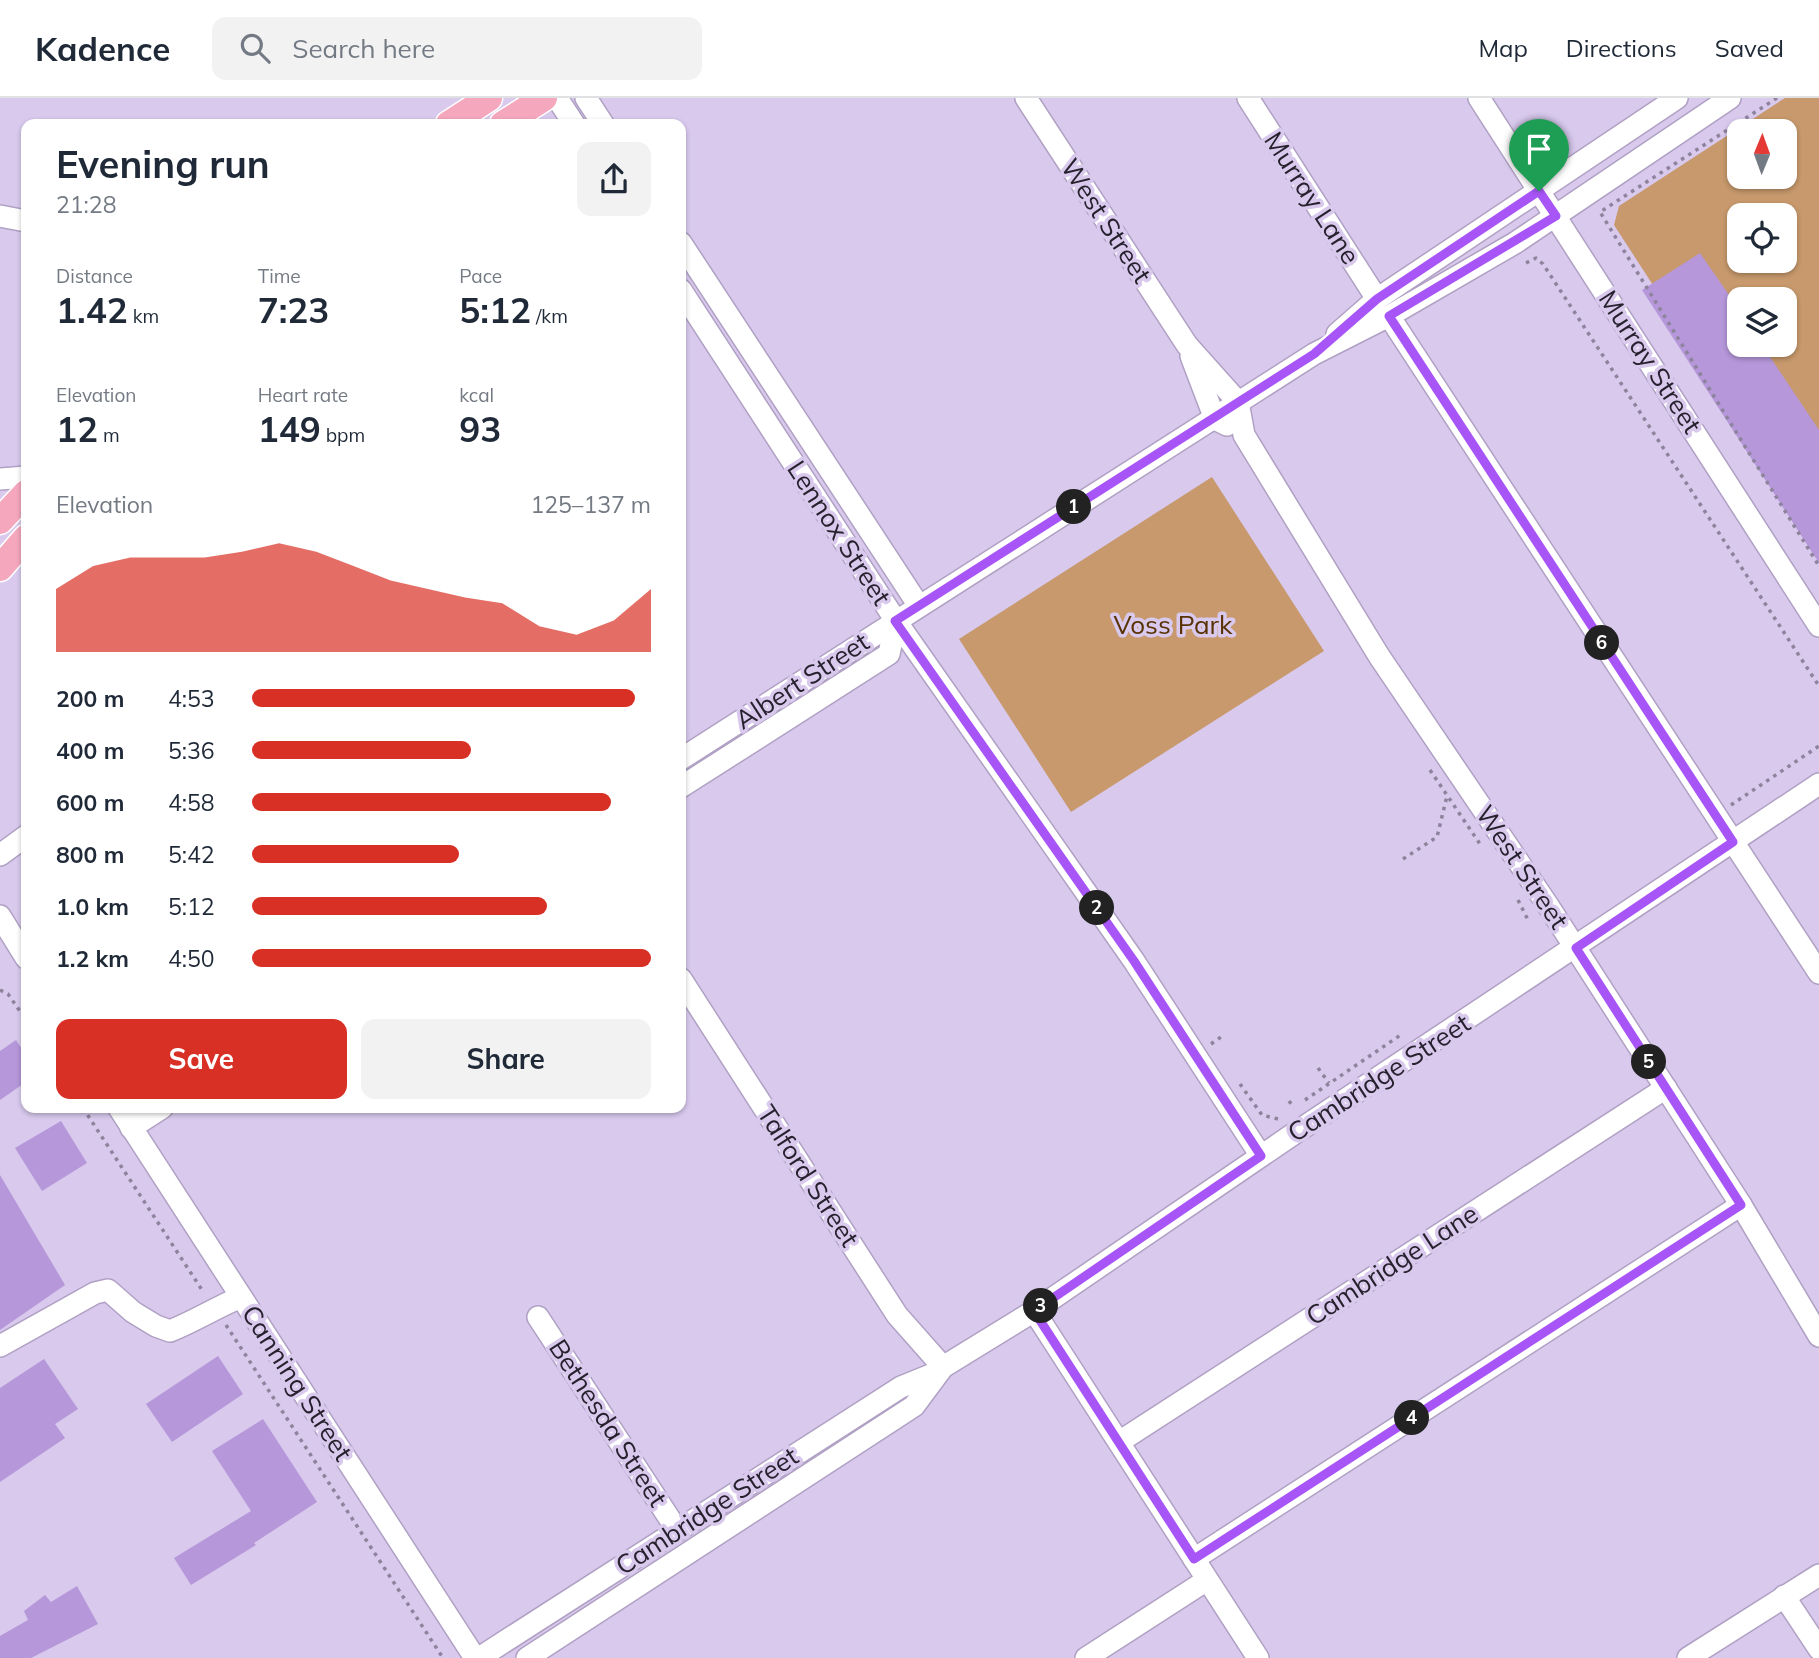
<!DOCTYPE html>
<meta charset="utf-8">
<style>
:root{--surface:#fff;--page:#f2f2f3;--text:#1f2937;--muted:#747a83;--line:#e0e1e3;--accent:#d93025}
body{margin:0;font-family:Mulish,sans-serif;background:var(--page);color:var(--text);height:100vh;display:flex;flex-direction:column;font-size:26px;white-space:nowrap}
*{box-sizing:border-box;margin:0}
p{font-size:23px;color:var(--muted)}
.icon{flex:none;width:38px;height:38px;fill:none;stroke:currentColor;stroke-width:2;stroke-linecap:round;stroke-linejoin:round}
.map{position:relative;flex:1;overflow:hidden}
.panel{position:absolute;left:21px;top:21px;width:665px;height:994px;display:flex;flex-direction:column;background:var(--surface);border-radius:14px;box-shadow:0 2px 5px #0004}
.panel>*{flex:none}
.needle{width:46px;rotate:1deg}
.tools{position:absolute;left:1727px;top:21px;display:grid;gap:14px}
.tools a{display:grid;place-items:center;width:70px;height:70px;border-radius:14px;background:var(--surface);box-shadow:0 2px 5px #0004;font-size:35px}
.pin{position:absolute;display:grid;place-items:center;width:60px;height:60px;color:#fff;margin:-72px -30px;border-radius:50% 50% 50% 0;rotate:-45deg;box-shadow:0 0 7px #0007}
.pin .icon{rotate:45deg}
.km{position:absolute;width:35px;height:35px;margin:-18px;border-radius:50%;background:#222;color:#fff;font-size:19px;line-height:35px;text-align:center}
.round{display:grid;place-items:center;flex:none;width:74px;height:74px;border-radius:14px;background:var(--page)}
.overview{display:flex;align-items:center;justify-content:space-between;height:119px;padding:0 35px}
h1{font-size:38px;font-weight:700;line-height:52px}
.figures{display:grid;grid-template-columns:repeat(3,1fr);gap:10px;height:119px;padding:7px 35px}
.figures div{display:grid;align-content:center}
.figures b{font-size:35px;font-weight:700}
.figures small{font-size:19px;font-weight:400}
.figures p{font-size:19px}
.chart{height:196px;padding:14px 35px}
.chart p{display:flex;justify-content:space-between}
.chart svg{width:100%;height:126px;margin-top:7px;fill:var(--accent);opacity:.7}
.cta{display:flex;gap:14px;margin-top:auto;padding:14px 35px}
.cta a{flex:1;height:80px;border-radius:14px;background:var(--accent);color:#fff;font-size:28px;font-weight:700;line-height:80px;text-align:center}
.cta a+a{background:var(--page);color:var(--text)}
ul{padding:0 35px;list-style:none;font-size:23px}
li{display:grid;grid-template-columns:112px 84px 1fr;align-items:center;height:52px}
li i{height:18px;border-radius:9px;background:var(--accent)}
header{display:flex;align-items:center;gap:42px;box-sizing:border-box;height:98px;padding:0 35px;background:var(--surface);border-bottom:2px solid var(--line)}
header strong{font-size:33px}
nav{display:flex;gap:38px;margin-inline-start:auto;font-size:24px}
.search{width:490px;height:63px;background:var(--page);display:flex;align-items:center;gap:18px;box-sizing:border-box;padding:0 24px;border-radius:14px;color:var(--muted);font-size:26px}
.map>svg:first-child{display:block}
.green{fill:#c7996c;fill-rule:evenodd}
.building{fill:#b597da}
.lines{fill:none;stroke-linecap:round;stroke-linejoin:round}
.minor-casing{stroke:#b0a1c4;stroke-width:24}
.major-casing{stroke:#fff;stroke-width:29}
.path{stroke:#8e839d;stroke-width:3.5;stroke-dasharray:3.5 5;stroke-linecap:butt}
.minor{stroke:#fff;stroke-width:21}
.major{stroke:#f5a7be;stroke-width:26}
.route-casing{stroke:#fff;stroke-width:14}
.route{stroke:#a855f7;stroke-width:9}
.labels{text-anchor:middle;stroke-width:7;stroke-linejoin:round;paint-order:stroke}
.street-label{font-size:26px;fill:#27212e;stroke:#d8c9ed}
.park-label{font-size:26px;fill:#583202;stroke:#d8c9ed}
</style>
<header>
<strong>Kadence</strong>
<div class="search"><svg class="icon" aria-label="search" viewBox="0 0 24 24"><circle cx="10" cy="10" r="6"/><path d="M15 15l6 6"/></svg>Search here</div>
<nav><a>Map</a><a>Directions</a><a>Saved</a></nav>
</header>
<div class="map">
<svg width="1819" height="1560" viewBox="0 0 1819 1560">
<rect width="100%" height="100%" fill="#d8c9ed"/>
<!-- green -->
<g class="green">
<path d="M 1785,0 L 1819,0 L 1819,443 L 1614,127 L 1619,108 ZM 1740,33 L 1785,33 L 1785,79 L 1740,79 ZM 1740,117 L 1785,117 L 1785,163 L 1740,163 ZM 1740,201 L 1785,201 L 1785,247 L 1740,247 Z"/>
<polygon points="1212,379 1324,553 1071,714 959,541"/>
</g>
<!-- building -->
<g class="building">
<polygon points="1700,155 1740,213 1740,247 1762,247 1819,332 1819,465 1642,192"/>
<polygon points="16,942 26,957 26,984 0,1002 0,953"/>
<polygon points="61,1023 87,1065 42,1093 15,1050"/>
<polygon points="0,1077 65,1187 0,1232"/>
<polygon points="218,1258 243,1296 172,1344 146,1306"/>
<polygon points="44,1261 78,1311 55,1326 65,1340 0,1384 0,1290"/>
<polygon points="263,1321 317,1404 254,1445 256,1447 191,1487 174,1460 251,1413 212,1353"/>
<polygon points="77,1488 98,1526 31,1560 0,1560 0,1538 28,1522 24,1513 45,1497 51,1504"/>
</g>
<g class="lines">
<!-- minor casing -->
<g class="minor-casing">
<g id="minor">
<polyline points="557,0 574,26"/>
<polyline points="586,0 603,26"/>
<polyline points="1026,0 1187,247 1238,304 1244,337 1379,558 1549,809 1741,1107 1819,1238"/>
<polyline points="1248,0 1377,201"/>
<polyline points="1479,0 1819,528"/>
<polyline points="0,118 26,123"/>
<polyline points="681,145 919,508"/>
<polyline points="681,192 896,523 1134,863 1261,1058"/>
<polyline points="1389,218 1819,875"/>
<polyline points="1337,236 1377,201 1677,0"/>
<polyline points="1191,258 1215,321 1227,327"/>
<polyline points="0,381 26,379"/>
<polyline points="681,661 1314,256 1389,218 1515,145 1730,0"/>
<polyline points="681,689 889,556 896,523"/>
<polyline points="0,757 26,738"/>
<polyline points="0,818 26,860"/>
<polyline points="681,881 897,1217 943,1269"/>
<polyline points="119,1010 475,1560"/>
<polyline points="131,1030 162,1010"/>
<polyline points="1034,1213 1258,1560"/>
<polyline points="538,1219 677,1432"/>
<path d="M 0,1248 L 95,1195 L 108,1192 L 133,1214 L 156,1228 L 170,1233 C 195,1223 217,1209 241,1199"/>
<polyline points="1119,1344 1666,990"/>
<polyline points="1194,1461 1741,1107"/>
<polyline points="1784,1498 1819,1551"/>
<polyline points="479,1560 901,1289 938,1274"/>
<polyline points="527,1560 914,1308 943,1269 1034,1213 1289,1039 1819,686"/>
<polyline points="1086,1560 1207,1482"/>
<polyline points="1688,1560 1819,1477"/>
</g>
</g>
<!-- major casing -->
<g class="major-casing">
<g id="major">
<polyline points="449,26 489,0"/>
<polyline points="503,26 544,0"/>
<polyline points="0,423 26,395"/>
<polyline points="0,470 26,440"/>
</g>
</g>
<!-- path -->
<g class="path">
<polyline points="1777,0 1600,114 1819,468"/>
<polyline points="1547,58 1562,50"/>
<polyline points="1526,165 1536,160 1543,166 1819,588"/>
<polyline points="1430,672 1480,746"/>
<polyline points="1731,707 1819,648"/>
<polyline points="1403,761 1437,739 1447,698"/>
<polyline points="1518,802 1528,822"/>
<polyline points="0,892 8,896 26,922"/>
<polyline points="1211,946 1221,939"/>
<polyline points="1318,970 1329,985"/>
<polyline points="1240,986 1262,1017 1278,1021"/>
<polyline points="1305,1002 1402,936"/>
<polyline points="1289,1003 1294,1010"/>
<polyline points="83,1010 204,1195"/>
<polyline points="226,1227 443,1560"/>
</g>
<!-- minor -->
<use href="#minor" class="minor"/>
<!-- major -->
<use href="#major" class="major"/>
</g>
<g class="lines">
<!-- route casing -->
<g class="route-casing">
<polygon id="route" points="1539,93 1556,118 1389,218 1733,744 1576,850 1741,1107 1194,1461 1034,1213 1261,1058 1134,863 895,523 1314,256 1377,201"/>
</g>
<!-- route -->
<use href="#route" class="route"/>
</g>
<g class="labels">
<!-- street labels -->
<g class="street-label">
<text transform="translate(1312 100) rotate(57)" y="9">Murray Lane</text>
<text transform="translate(1106 123) rotate(57)" y="9">West Street</text>
<text transform="translate(1650 264) rotate(57)" y="9">Murray Street</text>
<text transform="translate(839 435) rotate(57)" y="9">Lennox Street</text>
<text transform="translate(802 583) rotate(-33)" y="9">Albert Street</text>
<text transform="translate(1522 769) rotate(56)" y="9">West Street</text>
<text transform="translate(1379 980) rotate(-33)" y="9">Cambridge Street</text>
<text transform="translate(808 1078) rotate(57)" y="9">Talford Street</text>
<text transform="translate(1392 1167) rotate(-33)" y="9">Cambridge Lane</text>
<text transform="translate(297 1285) rotate(57)" y="9">Canning Street</text>
<text transform="translate(608 1325) rotate(57)" y="9">Bethesda Street</text>
<text transform="translate(707 1413) rotate(-33)" y="9">Cambridge Street</text>
</g>
<!-- park labels -->
<g class="park-label">
<text x="1173" y="536">Voss Park</text>
</g>
</g>
</svg>
<div class="tools">
<a><svg class="needle" viewBox="-14 -14 28 28"><path d="M0-13l5 13h-10z" fill="#e53935"/><path d="M0 13l5-13h-10z" fill="#747a83"/></svg></a>
<a><svg class="icon" aria-label="locate" viewBox="0 0 24 24"><circle cx="12" cy="12" r="6"/><path d="M12 2v4M12 18v4M2 12h4M18 12h4"/></svg></a>
<a><svg class="icon" aria-label="layers" viewBox="0 0 24 24"><path d="M12 4l9 5-9 5-9-5zM3 14l9 5 9-5"/></svg></a>
</div>
<div class="pin" style="left:1539px;top:93px;background:#1e9e55"><svg class="icon" aria-label="arrive" viewBox="0 0 24 24"><path d="M6 21V4h12l-3 4 3 4H6"/></svg></div>
<b class="km" style="left:1074px;top:409px">1</b>
<b class="km" style="left:1097px;top:810px">2</b>
<b class="km" style="left:1041px;top:1208px">3</b>
<b class="km" style="left:1412px;top:1320px">4</b>
<b class="km" style="left:1649px;top:964px">5</b>
<b class="km" style="left:1602px;top:545px">6</b>
<section class="panel">
<div class="overview"><div><h1>Evening run</h1><p>21:28</p></div><a class="round"><svg class="icon" aria-label="share" viewBox="0 0 24 24"><path d="M12 15V3M7 8l5-5 5 5M5 13v7h14v-7"/></svg></a></div>
<div class="figures">
<div><p>Distance</p><b>1.42<small> km</small></b></div>
<div><p>Time</p><b>7:23</b></div>
<div><p>Pace</p><b>5:12<small> /km</small></b></div>
</div>
<div class="figures">
<div><p>Elevation</p><b>12<small> m</small></b></div>
<div><p>Heart rate</p><b>149<small> bpm</small></b></div>
<div><p>kcal</p><b>93</b></div>
</div>
<div class="chart"><p><span>Elevation</span>125–137 m</p>
<svg viewBox="0 0 160 44" preserveAspectRatio="none"><path d="M0 44V22L10 14L20 11L30 11L40 11L50 9L60 6L70 9L80 14L90 19L100 22L110 25L120 27L130 35L140 38L150 33L160 22V44z"/></svg>
</div>
<ul>
<li><b>200 m</b>4:53<i style="width:96%"></i></li>
<li><b>400 m</b>5:36<i style="width:55%"></i></li>
<li><b>600 m</b>4:58<i style="width:90%"></i></li>
<li><b>800 m</b>5:42<i style="width:52%"></i></li>
<li><b>1.0 km</b>5:12<i style="width:74%"></i></li>
<li><b>1.2 km</b>4:50<i style="width:100%"></i></li>
</ul>
<div class="cta"><a>Save</a><a>Share</a></div>
</section>
</div>
